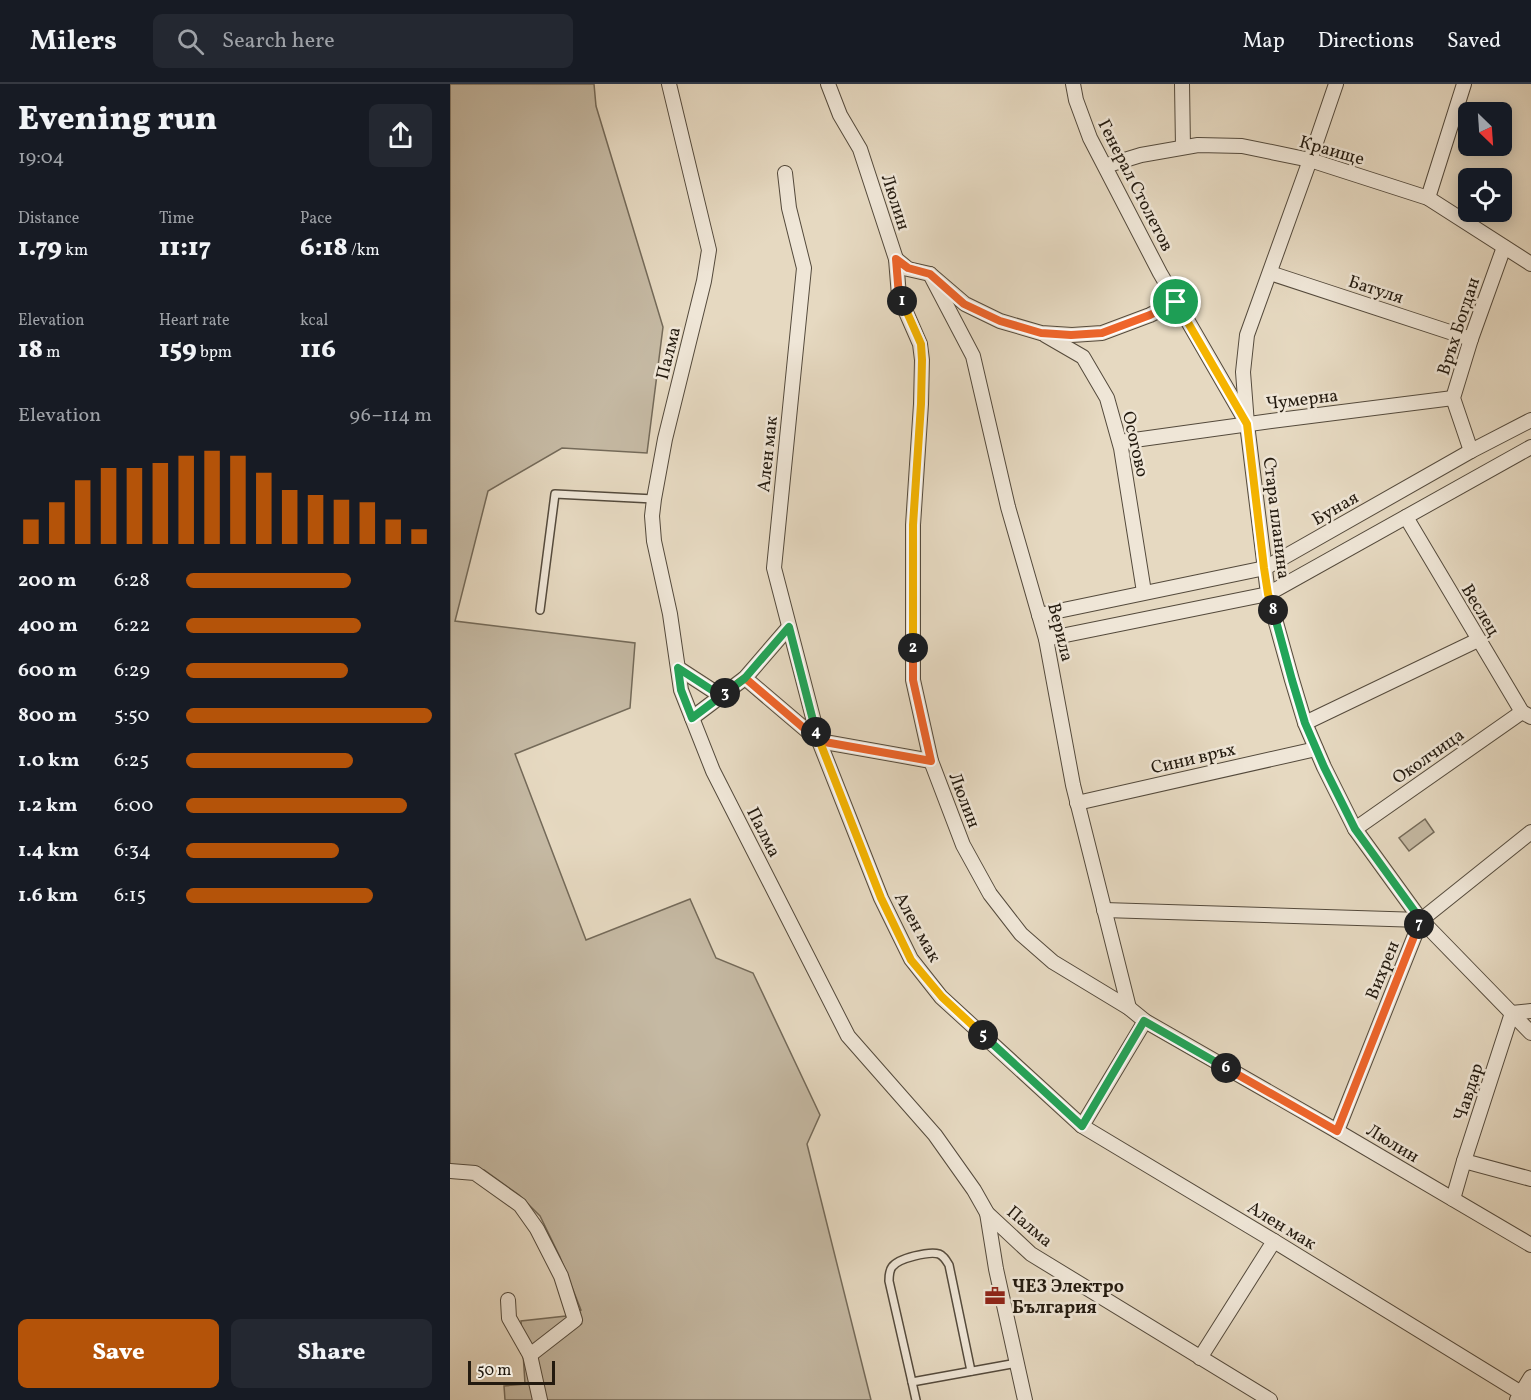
<!DOCTYPE html>
<meta charset="utf-8">
<style>
:root{--surface:#171b24;--page:#242831;--text:#f1f3f6;--muted:#9ea1a6;--line:#363941;--accent:#b45309}
body{margin:0;font-family:Vollkorn,serif;background:var(--page);color:var(--text);height:100vh;display:flex;flex-direction:column;font-size:22px;white-space:nowrap}
*{box-sizing:border-box;margin:0}
p{font-size:20px;color:var(--muted)}
.icon{flex:none;width:33px;height:33px;fill:none;stroke:currentColor;stroke-width:2;stroke-linecap:round;stroke-linejoin:round}
.map{position:relative;flex:1;overflow:hidden}
.drawer{display:flex;flex-direction:column;background:var(--surface);width:450px}
.drawer>*{flex:none}
.needle{width:39px;rotate:155deg}
.tools{position:absolute;left:1008px;top:18px;display:grid;gap:12px}
.tools a{display:grid;place-items:center;width:54px;height:54px;border-radius:9px;background:var(--surface);box-shadow:0 3px 15px #0003;font-size:30px}
.scale{position:absolute;left:18px;bottom:15px;width:87px;box-sizing:border-box;padding-left:6px;border:3px solid #231a0f;border-top:0;font-size:16px;line-height:21px;white-space:nowrap;color:#231a0f;-webkit-text-stroke:4px #efe6d7;paint-order:stroke}
.pin{position:absolute;display:grid;place-items:center;width:51px;height:51px;color:#fff;margin:-26px;border:3px solid #fff;border-radius:50%;box-shadow:0 2px 6px #0007}
.km{position:absolute;width:30px;height:30px;margin:-15px;border-radius:50%;background:#222;color:#fff;font-size:16px;line-height:30px;text-align:center}
.round{display:grid;place-items:center;flex:none;width:63px;height:63px;border-radius:9px;background:var(--page)}
.headline{display:flex;align-items:center;justify-content:space-between;height:102px;padding:0 18px}
h1{font-size:33px;font-weight:800;line-height:45px}
.figures{display:grid;grid-template-columns:repeat(3,1fr);gap:9px;height:102px;padding:6px 18px}
.figures div{display:grid;align-content:center}
.figures b{font-size:26px;font-weight:800}
.figures small{font-size:16px;font-weight:400}
.figures p{font-size:16px}
.chart{height:168px;padding:12px 18px}
.chart p{display:flex;justify-content:space-between}
.chart svg{width:100%;height:108px;margin-top:6px;stroke:var(--accent);stroke-width:6}
.cta{display:flex;gap:12px;margin-top:auto;padding:12px 18px}
.cta a{flex:1;height:69px;border-radius:9px;background:var(--accent);color:#fff;font-size:24px;font-weight:800;line-height:69px;text-align:center}
.cta a+a{background:var(--page);color:var(--text)}
ul{padding:0 18px;list-style:none;font-size:20px}
li{display:grid;grid-template-columns:96px 72px 1fr;align-items:center;height:45px}
li i{height:15px;border-radius:8px;background:var(--accent)}
header{display:flex;align-items:center;gap:36px;box-sizing:border-box;height:84px;padding:0 30px;background:var(--surface);border-bottom:2px solid var(--line)}
header strong{font-size:28px}
nav{display:flex;gap:33px;margin-inline-start:auto;font-size:21px}
.search{width:420px;height:54px;background:var(--page);display:flex;align-items:center;gap:15px;box-sizing:border-box;padding:0 21px;border-radius:9px;color:var(--muted);font-size:22px}
main{display:flex;flex:1;min-height:0}
.map>svg:first-child{display:block}
.green{fill:#c5b9a3;stroke:#746a59;stroke-width:1.5}
.lines{fill:none;stroke-linecap:round;stroke-linejoin:round}
.service-casing{stroke:#544a3c;stroke-width:10}
.minor-casing{stroke:#544a3c;stroke-width:16}
.service{stroke:#efe6d7;stroke-width:7}
.minor{stroke:#efe6d7;stroke-width:14}
.split-1-casing{stroke:#fff;stroke-width:12}
.split-2-casing{stroke:#fff;stroke-width:12}
.split-3-casing{stroke:#fff;stroke-width:12}
.split-4-casing{stroke:#fff;stroke-width:12}
.split-5-casing{stroke:#fff;stroke-width:12}
.split-6-casing{stroke:#fff;stroke-width:12}
.split-7-casing{stroke:#fff;stroke-width:12}
.split-8-casing{stroke:#fff;stroke-width:12}
.split-9-casing{stroke:#fff;stroke-width:12}
.split-1{stroke:#f0652b;stroke-width:8}
.split-2{stroke:#f5b400;stroke-width:8}
.split-3{stroke:#f0652b;stroke-width:8}
.split-4{stroke:#22a559;stroke-width:8}
.split-5{stroke:#f5b400;stroke-width:8}
.split-6{stroke:#22a559;stroke-width:8}
.split-7{stroke:#f0652b;stroke-width:8}
.split-8{stroke:#22a559;stroke-width:8}
.split-9{stroke:#f5b400;stroke-width:8}
.labels{text-anchor:middle;stroke-width:5;stroke-linejoin:round;paint-order:stroke}
.street-label{font-size:18px;fill:#231a0f;stroke:#efe6d7}
.poi-label{font-size:18px;font-weight:bold;fill:#231a0f;stroke:#efe6d7;text-anchor:start}
</style>
<header>
<strong>Milers</strong>
<div class="search"><svg class="icon" aria-label="search" viewBox="0 0 24 24"><circle cx="10" cy="10" r="6"/><path d="M15 15l6 6"/></svg>Search here</div>
<nav><a>Map</a><a>Directions</a><a>Saved</a></nav>
</header>
<main>
<section class="drawer">
<div class="headline"><div><h1>Evening run</h1><p>19:04</p></div><a class="round"><svg class="icon" aria-label="share" viewBox="0 0 24 24"><path d="M12 15V3M7 8l5-5 5 5M5 13v7h14v-7"/></svg></a></div>
<div class="figures">
<div><p>Distance</p><b>1.79<small> km</small></b></div>
<div><p>Time</p><b>11:17</b></div>
<div><p>Pace</p><b>6:18<small> /km</small></b></div>
</div>
<div class="figures">
<div><p>Elevation</p><b>18<small> m</small></b></div>
<div><p>Heart rate</p><b>159<small> bpm</small></b></div>
<div><p>kcal</p><b>116</b></div>
</div>
<div class="chart"><p><span>Elevation</span>96–114 m</p>
<svg viewBox="0 0 160 44" preserveAspectRatio="none"><path d="M5 44V34M15 44V27M25 44V18M35 44V13M45 44V13M55 44V11M65 44V8M75 44V6M85 44V8M95 44V15M105 44V22M115 44V24M125 44V26M135 44V27M145 44V34M155 44V38"/></svg>
</div>
<ul>
<li><b>200 m</b>6:28<i style="width:67%"></i></li>
<li><b>400 m</b>6:22<i style="width:71%"></i></li>
<li><b>600 m</b>6:29<i style="width:66%"></i></li>
<li><b>800 m</b>5:50<i style="width:100%"></i></li>
<li><b>1.0 km</b>6:25<i style="width:68%"></i></li>
<li><b>1.2 km</b>6:00<i style="width:90%"></i></li>
<li><b>1.4 km</b>6:34<i style="width:62%"></i></li>
<li><b>1.6 km</b>6:15<i style="width:76%"></i></li>
</ul>
<div class="cta"><a>Save</a><a>Share</a></div>
</section>
<div class="map">
<svg width="1081" height="1316" viewBox="0 0 1081 1316">
<rect width="100%" height="100%" fill="#e6d9c1"/>
<filter id="stains"><feTurbulence type="fractalNoise" baseFrequency=".00333" numOctaves="4"/><feColorMatrix values="0 0 0 0 .2 0 0 0 0 .09 0 0 0 0 .02 0 0 0 .5 -.17"/></filter>
<radialGradient id="worn" r=".72"><stop offset=".6" stop-color="#630" stop-opacity="0"/><stop offset="1" stop-color="#630" stop-opacity=".3"/></radialGradient>
<!-- green -->
<g class="green">
<polygon points="0,0 144,0 146,22 213,243 197,369 112,364 38,407 5,537 185,559 180,624 65,670 136,856 240,815 266,874 303,889 370,1031 357,1060 421,1316 55,1316 54,1302 75,1300 71,1237 116,1232 131,1226 110,1173 90,1132 69,1111 34,1086 0,1081"/>
<polygon points="975,735 984,748 959,767 949,754"/>
</g>
<g class="lines">
<!-- service casing -->
<g class="service-casing">
<g id="service">
<polyline points="90,526 105,410 204,415"/>
<path d="M 462,1298 L 439,1197 C 439,1193 439,1187 442,1183 C 448,1174 480,1167 489,1170 C 494,1172 496,1176 499,1181 L 521,1287"/>
<polyline points="466,1316 462,1298 567,1279"/>
</g>
</g>
<!-- minor casing -->
<g class="minor-casing">
<g id="minor">
<polyline points="219,0 259,166 254,197 215,355 204,415 202,432 204,457 220,530 231,606 263,687 398,952 485,1051 524,1106 537,1129 581,1170 820,1316"/>
<polyline points="378,0 390,31 410,65 446,175 449,212 470,260 472,276 471,320 463,441 463,596 481,677 513,761 540,810 571,850 603,878 679,924 695,937 887,1047 1081,1161"/>
<polyline points="623,0 626,16 640,54 710,189 795,336"/>
<polyline points="732,0 733,63"/>
<polyline points="886,0 860,76 797,251 793,288 797,340 818,510 842,596 855,639 874,683 905,745 971,836 1081,949"/>
<polyline points="655,82 691,71 748,61 792,62 860,76 978,114 1081,180"/>
<polyline points="335,89 339,124 354,184 324,484 369,657 431,814 461,875 491,913 632,1042 824,1157 1081,1315"/>
<polyline points="978,114 1014,0"/>
<polyline points="446,175 458,185 480,190 515,220 550,237 591,249 622,251 652,249 700,231 726,218"/>
<polyline points="820,189 1021,255"/>
<polyline points="480,190 523,272 558,423 596,555 623,701 679,924"/>
<polyline points="595,251 633,273 657,314 671,364 694,508"/>
<polyline points="670,358 821,337 1003,314"/>
<polyline points="1021,367 1003,314 1021,255 1054,163"/>
<polyline points="956,433 1072,628 1081,633"/>
<polyline points="589,531 815,484 1021,367 1081,336"/>
<polyline points="596,555 818,510 1081,363"/>
<polyline points="228,584 271,612"/>
<polyline points="295,594 369,657 481,677"/>
<polyline points="242,634 295,594 339,543"/>
<polyline points="855,639 1028,556"/>
<polyline points="627,719 866,665"/>
<polyline points="905,745 1072,628"/>
<polyline points="654,826 971,836"/>
<polyline points="632,1042 695,937"/>
<polyline points="887,1047 971,836 1081,748"/>
<polyline points="1014,1077 1081,1095"/>
<polyline points="0,1087 25,1089 70,1121 87,1145 111,1192 125,1236 80,1271"/>
<polyline points="1003,1115 1014,1077 1062,929 1081,927"/>
<polyline points="537,1129 546,1185 575,1316"/>
<polyline points="58,1216 59,1234 80,1271 90,1316"/>
<polyline points="750,1274 824,1157"/>
<polyline points="1067,1316 1081,1293"/>
</g>
</g>
<!-- service -->
<use href="#service" class="service"/>
<!-- minor -->
<use href="#minor" class="minor"/>
</g>
<g class="lines">
<!-- split-1 casing -->
<g class="split-1-casing">
<polyline id="split-1" points="452,217 449,212 446,175 458,184 480,190 514,220 550,237 591,249 621,251 652,249 700,231 726,218"/>
</g>
<!-- split-2 casing -->
<g class="split-2-casing">
<polyline id="split-2" points="452,217 471,260 472,276 471,320 463,441 463,564"/>
</g>
<!-- split-3 casing -->
<g class="split-3-casing">
<polyline id="split-3" points="275,609 295,594 369,657 481,677 463,596 463,564"/>
</g>
<!-- split-4 casing -->
<g class="split-4-casing">
<polyline id="split-4" points="275,609 271,612 228,584 231,606 242,634 295,594 339,543 366,648"/>
</g>
<!-- split-5 casing -->
<g class="split-5-casing">
<polyline id="split-5" points="366,648 431,814 461,876 492,913 533,951"/>
</g>
<!-- split-6 casing -->
<g class="split-6-casing">
<polyline id="split-6" points="533,951 632,1042 694,937 776,984"/>
</g>
<!-- split-7 casing -->
<g class="split-7-casing">
<polyline id="split-7" points="776,984 887,1047 969,840"/>
</g>
<!-- split-8 casing -->
<g class="split-8-casing">
<polyline id="split-8" points="823,526 842,596 855,639 874,683 905,745 971,836 969,840"/>
</g>
<!-- split-9 casing -->
<g class="split-9-casing">
<polyline id="split-9" points="726,218 797,340 814,484 818,510 823,526"/>
</g>
<!-- split-1 -->
<use href="#split-1" class="split-1"/>
<!-- split-2 -->
<use href="#split-2" class="split-2"/>
<!-- split-3 -->
<use href="#split-3" class="split-3"/>
<!-- split-4 -->
<use href="#split-4" class="split-4"/>
<!-- split-5 -->
<use href="#split-5" class="split-5"/>
<!-- split-6 -->
<use href="#split-6" class="split-6"/>
<!-- split-7 -->
<use href="#split-7" class="split-7"/>
<!-- split-8 -->
<use href="#split-8" class="split-8"/>
<!-- split-9 -->
<use href="#split-9" class="split-9"/>
</g>
<!-- icons -->
<defs>
<g id="office-bare" transform="scale(1.62)"><path d="M-6-3h4V-5.5h4V-3h4V5H-6ZM-1-4.5V-3h2v-1.5ZM-6 0V1H6V0Z" fill="#8f2418" stroke="#efe6d7" stroke-width="2.5" paint-order="stroke"/></g>
</defs>
<g fill-rule="evenodd">
<use href="#office-bare" x="545" y="1212"/>
</g>
<g class="labels">
<!-- street labels -->
<g class="street-label">
<text transform="translate(882 66) rotate(16)" y="6">Краище</text>
<text transform="translate(686 101) rotate(63)" y="6">Генерал Столетов</text>
<text transform="translate(446 118) rotate(72)" y="6">Люлин</text>
<text transform="translate(926 205) rotate(18)" y="6">Батуля</text>
<text transform="translate(1008 242) rotate(-72)" y="6">Връх Богдан</text>
<text transform="translate(218 269) rotate(-76)" y="6">Палма</text>
<text transform="translate(852 315) rotate(-7)" y="6">Чумерна</text>
<text transform="translate(686 360) rotate(77)" y="6">Осогово</text>
<text transform="translate(317 370) rotate(-84)" y="6">Ален мак</text>
<text transform="translate(885 424) rotate(-30)" y="6">Буная</text>
<text transform="translate(827 434) rotate(83)" y="6">Стара планина</text>
<text transform="translate(1031 526) rotate(59)" y="6">Веслец</text>
<text transform="translate(611 548) rotate(76)" y="6">Верила</text>
<text transform="translate(978 672) rotate(-35)" y="6">Околчица</text>
<text transform="translate(743 674) rotate(-13)" y="6">Сини връх</text>
<text transform="translate(515 716) rotate(69)" y="6">Люлин</text>
<text transform="translate(314 748) rotate(63)" y="6">Палма</text>
<text transform="translate(468 843) rotate(61)" y="6">Ален мак</text>
<text transform="translate(932 886) rotate(-68)" y="6">Вихрен</text>
<text transform="translate(1018 1008) rotate(-72)" y="6">Чавдар</text>
<text transform="translate(943 1059) rotate(31)" y="6">Люлин</text>
<text transform="translate(832 1141) rotate(31)" y="6">Ален мак</text>
<text transform="translate(580 1142) rotate(40)" y="6">Палма</text>
</g>
<!-- poi labels -->
<g class="poi-label">
<text x="562" y="1208">ЧЕЗ Электро<tspan x="562" dy="21">България</tspan></text>
</g>
</g>
<rect width="100%" height="100%" filter="url(#stains)"/>
<rect width="100%" height="100%" fill="url(#worn)"/>
</svg>
<div class="tools">
<a><svg class="needle" viewBox="-14 -14 28 28"><path d="M0-13l5 13h-10z" fill="#e53935"/><path d="M0 13l5-13h-10z" fill="#9ea1a6"/></svg></a>
<a><svg class="icon" aria-label="locate" viewBox="0 0 24 24"><circle cx="12" cy="12" r="6"/><path d="M12 2v4M12 18v4M2 12h4M18 12h4"/></svg></a>
</div>
<div class="scale">50 m</div>
<div class="pin" style="left:726px;top:218px;background:#1e9e55"><svg class="icon" aria-label="arrive" viewBox="0 0 24 24"><path d="M6 21V4h12l-3 4 3 4H6"/></svg></div>
<b class="km" style="left:452px;top:217px">1</b>
<b class="km" style="left:463px;top:564px">2</b>
<b class="km" style="left:275px;top:609px">3</b>
<b class="km" style="left:366px;top:648px">4</b>
<b class="km" style="left:533px;top:951px">5</b>
<b class="km" style="left:776px;top:984px">6</b>
<b class="km" style="left:969px;top:840px">7</b>
<b class="km" style="left:823px;top:526px">8</b>
</div>
</main>
